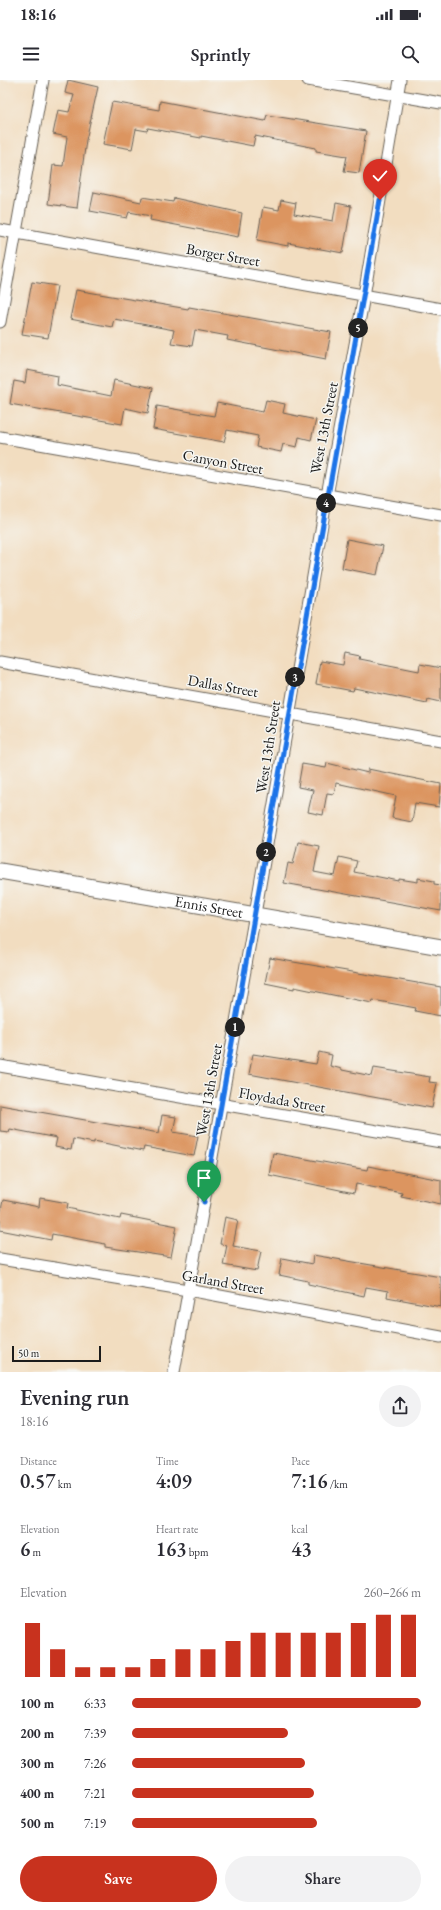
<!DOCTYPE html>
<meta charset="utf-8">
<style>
:root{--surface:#fff;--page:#f2f2f3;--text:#2b2b33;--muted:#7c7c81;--accent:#c8321e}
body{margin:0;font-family:"EB Garamond",serif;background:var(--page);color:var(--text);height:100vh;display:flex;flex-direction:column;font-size:15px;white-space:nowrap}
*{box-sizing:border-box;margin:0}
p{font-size:13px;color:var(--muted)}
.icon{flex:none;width:22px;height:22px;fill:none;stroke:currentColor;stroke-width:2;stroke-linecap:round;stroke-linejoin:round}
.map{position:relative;height:1292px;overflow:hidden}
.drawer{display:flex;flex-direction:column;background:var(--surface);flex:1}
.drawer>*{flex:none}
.scale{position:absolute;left:12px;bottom:10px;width:89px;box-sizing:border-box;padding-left:4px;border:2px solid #1c1c1c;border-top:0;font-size:11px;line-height:14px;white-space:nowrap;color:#1c1c1c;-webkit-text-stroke:3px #f6f6f2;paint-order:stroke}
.pin{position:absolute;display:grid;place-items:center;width:34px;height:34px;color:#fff;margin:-41px -17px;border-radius:50% 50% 50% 0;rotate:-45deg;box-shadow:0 0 4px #0007}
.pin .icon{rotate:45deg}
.km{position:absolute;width:20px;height:20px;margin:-10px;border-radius:50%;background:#222;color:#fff;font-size:11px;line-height:20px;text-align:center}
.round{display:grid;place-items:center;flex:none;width:42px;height:42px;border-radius:21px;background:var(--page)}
.summary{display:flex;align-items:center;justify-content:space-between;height:68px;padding:0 20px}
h1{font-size:22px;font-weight:600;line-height:30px}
.metrics{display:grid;grid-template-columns:repeat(3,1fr);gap:6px;height:68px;padding:4px 20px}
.metrics div{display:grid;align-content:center}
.metrics b{font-size:20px;font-weight:600}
.metrics small{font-size:11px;font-weight:400}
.metrics p{font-size:11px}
.chart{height:112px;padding:8px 20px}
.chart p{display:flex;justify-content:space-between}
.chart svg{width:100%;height:72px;margin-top:4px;stroke:var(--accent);stroke-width:6}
.primary-button{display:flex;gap:8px;margin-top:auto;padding:8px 20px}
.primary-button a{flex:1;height:46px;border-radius:24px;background:var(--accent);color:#fff;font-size:16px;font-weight:600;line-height:46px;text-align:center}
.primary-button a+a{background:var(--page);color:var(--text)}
ul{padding:0 20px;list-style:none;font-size:13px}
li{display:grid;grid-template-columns:64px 48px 1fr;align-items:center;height:30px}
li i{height:10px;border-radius:5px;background:var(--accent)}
.status{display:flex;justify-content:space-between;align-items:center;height:28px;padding:0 20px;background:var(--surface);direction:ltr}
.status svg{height:11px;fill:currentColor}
header{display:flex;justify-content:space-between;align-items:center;height:52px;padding:0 20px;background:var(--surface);font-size:18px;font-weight:600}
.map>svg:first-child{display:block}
.building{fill:#dc9561}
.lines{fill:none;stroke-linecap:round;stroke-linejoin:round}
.street-casing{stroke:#676055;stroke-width:13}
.secondary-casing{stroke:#676055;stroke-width:17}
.street{stroke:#fff;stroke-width:11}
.secondary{stroke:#fff;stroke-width:15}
.route-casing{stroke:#fff;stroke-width:8}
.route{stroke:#1a73e8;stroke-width:5}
.labels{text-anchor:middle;stroke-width:3;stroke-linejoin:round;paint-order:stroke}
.street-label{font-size:15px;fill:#1c1c1c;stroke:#f6f6f2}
</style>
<div class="status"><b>18:16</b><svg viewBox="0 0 49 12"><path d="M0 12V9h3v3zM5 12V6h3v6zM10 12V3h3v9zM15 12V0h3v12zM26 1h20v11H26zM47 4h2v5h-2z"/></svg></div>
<header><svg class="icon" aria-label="menu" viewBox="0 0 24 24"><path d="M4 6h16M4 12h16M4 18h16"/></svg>Sprintly<svg class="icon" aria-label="search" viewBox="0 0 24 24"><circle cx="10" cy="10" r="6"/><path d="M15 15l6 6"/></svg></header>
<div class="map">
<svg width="441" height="1292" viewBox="0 0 441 1292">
<rect width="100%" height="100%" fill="#f6f6f2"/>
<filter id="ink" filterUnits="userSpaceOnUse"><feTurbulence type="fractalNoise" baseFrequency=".025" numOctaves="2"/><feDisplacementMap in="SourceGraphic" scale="8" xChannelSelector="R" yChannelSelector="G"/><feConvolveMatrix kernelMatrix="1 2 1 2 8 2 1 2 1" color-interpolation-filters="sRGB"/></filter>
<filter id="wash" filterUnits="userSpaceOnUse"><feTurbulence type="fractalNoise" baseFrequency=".012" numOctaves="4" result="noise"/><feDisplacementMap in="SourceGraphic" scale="16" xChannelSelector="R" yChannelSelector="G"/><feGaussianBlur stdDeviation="0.9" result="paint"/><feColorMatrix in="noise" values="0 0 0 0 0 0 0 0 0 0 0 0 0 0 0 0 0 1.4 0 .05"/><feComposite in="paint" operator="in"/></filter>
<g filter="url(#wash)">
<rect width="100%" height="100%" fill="#f2ddc0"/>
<g id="blocks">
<!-- building -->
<g class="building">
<polygon points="68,0 98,7 86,60 77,128 48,124 53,85 63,86 67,57 53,54 58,30 69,32 74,15 65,13"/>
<polygon points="160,21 265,41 267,35 366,51 359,93 344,91 347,76 316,71 316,68 255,56 253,66 201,56 201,58 148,48 147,51 136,49 132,69 103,64 112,22 159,30"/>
<polygon points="94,112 141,122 142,117 173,122 174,118 242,133 238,157 150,140 151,136 129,132 127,138 90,131"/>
<polygon points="281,120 296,123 294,134 333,141 336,123 351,126 343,173 288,163 288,166 257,160 263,127 279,130"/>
<polygon points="32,202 57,206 48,258 22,254"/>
<polygon points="76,210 188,229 189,227 331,252 326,279 227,260 228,256 195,250 192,266 171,263 174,250 114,239 112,247 70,239"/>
<polygon points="27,290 58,296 57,305 111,316 114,300 153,308 148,333 125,328 122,344 10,324 14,301 25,303"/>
<polygon points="266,320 285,324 283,333 316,340 311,360 299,357 297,367 283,364 281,372 256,367 258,356 227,350 224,362 153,349 157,326 214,336 217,323 263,332"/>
<polygon points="347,459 383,466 377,495 342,488"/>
<polygon points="345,573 360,576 359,579 419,591 420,584 441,588 441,622 428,619 427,623 354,608 353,611 316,604 320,581 343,585"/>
<polygon points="327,683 368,693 368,689 441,704 439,727 415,723 412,742 392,738 396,716 336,703 334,714 327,713 323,735 308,732 313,710 298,707 302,684 326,688"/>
<polygon points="298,762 319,766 314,792 335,796 339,777 357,781 354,792 399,801 399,799 418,802 418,798 434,801 434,804 441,805 441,831 284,803 288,783 293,784"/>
<polygon points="270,878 441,907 441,936 415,931 416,928 373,920 372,923 294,907 294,909 265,903"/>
<polygon points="319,972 332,975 330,986 342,989 342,990 372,996 374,988 430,997 429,1002 437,1003 432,1028 249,994 253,974 316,984"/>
<polygon points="0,1025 159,1053 162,1035 176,1037 173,1052 198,1056 194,1076 144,1067 143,1071 94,1061 94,1063 73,1059 71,1070 55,1067 57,1058 10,1049 9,1052 0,1051"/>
<polygon points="273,1073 367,1090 368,1086 441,1100 441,1124 401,1116 402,1113 356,1104 354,1113 269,1095"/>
<polygon points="40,1118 68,1123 67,1128 120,1139 121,1135 177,1146 171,1177 105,1167 105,1164 52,1154 51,1160 0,1150 0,1135 3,1120 39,1127"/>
<polygon points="225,1137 238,1140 233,1166 261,1171 257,1191 223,1185 227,1165 220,1164"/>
<polygon points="313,1175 441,1197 441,1227 387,1217 388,1211 366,1207 364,1216 308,1204 308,1201 279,1195 282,1178 312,1184"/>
</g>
</g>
</g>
<g filter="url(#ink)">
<use href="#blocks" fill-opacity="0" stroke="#676055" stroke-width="1"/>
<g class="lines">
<!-- street casing -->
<g class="street-casing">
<g id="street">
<polyline points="308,0 441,23"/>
<polyline points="0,150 441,229"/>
<polyline points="0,242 43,0"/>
<polyline points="0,357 441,435"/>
<polyline points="0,582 441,661"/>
<polyline points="0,986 441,1062"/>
<polyline points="0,1179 188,1210 441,1257"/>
<polyline points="174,1292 255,834 327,415 364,216 400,0"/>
</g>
</g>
<!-- secondary casing -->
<g class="secondary-casing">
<g id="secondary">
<path id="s1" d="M 0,791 L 441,867"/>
</g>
</g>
<!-- street -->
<use href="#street" class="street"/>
<!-- secondary -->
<use href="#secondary" class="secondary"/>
</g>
</g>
<g class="lines" filter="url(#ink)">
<!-- route casing -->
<g class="route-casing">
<polyline id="route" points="204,1122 380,120"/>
</g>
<!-- route -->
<use href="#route" class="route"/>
</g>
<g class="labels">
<!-- street labels -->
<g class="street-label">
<text transform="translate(223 175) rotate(10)" y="5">Borger Street</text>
<text transform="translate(324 348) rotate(-79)" y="5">West 13th Street</text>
<text transform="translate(223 382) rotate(10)" y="5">Canyon Street</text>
<text transform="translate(223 606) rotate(10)" y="5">Dallas Street</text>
<text transform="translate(268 667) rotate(-81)" y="5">West 13th Street</text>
<text dy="5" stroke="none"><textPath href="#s1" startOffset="212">Ennis Street</textPath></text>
<text transform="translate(209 1010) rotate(-80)" y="5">West 13th Street</text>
<text transform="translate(282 1020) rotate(10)" y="5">Floydada Street</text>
<text transform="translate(223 1202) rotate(10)" y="5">Garland Street</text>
</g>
</g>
</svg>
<div class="scale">50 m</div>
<div class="pin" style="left:204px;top:1122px;background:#1e9e55"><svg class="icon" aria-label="arrive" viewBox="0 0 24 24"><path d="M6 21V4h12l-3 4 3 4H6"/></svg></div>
<div class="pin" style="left:380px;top:120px;background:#d93025"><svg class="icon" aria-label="check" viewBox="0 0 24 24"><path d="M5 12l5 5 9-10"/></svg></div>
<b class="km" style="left:235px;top:947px">1</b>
<b class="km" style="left:266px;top:772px">2</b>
<b class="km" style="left:295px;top:597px">3</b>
<b class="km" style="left:326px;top:423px">4</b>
<b class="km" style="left:358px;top:248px">5</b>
</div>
<section class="drawer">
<div class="summary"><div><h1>Evening run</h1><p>18:16</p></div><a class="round"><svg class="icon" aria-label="share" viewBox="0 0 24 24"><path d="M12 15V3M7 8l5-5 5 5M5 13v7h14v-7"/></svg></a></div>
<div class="metrics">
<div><p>Distance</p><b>0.57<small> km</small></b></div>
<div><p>Time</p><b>4:09</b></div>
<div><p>Pace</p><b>7:16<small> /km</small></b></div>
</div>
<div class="metrics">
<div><p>Elevation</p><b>6<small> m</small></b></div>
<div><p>Heart rate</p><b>163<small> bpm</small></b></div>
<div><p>kcal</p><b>43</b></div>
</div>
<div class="chart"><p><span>Elevation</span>260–266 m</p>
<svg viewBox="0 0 160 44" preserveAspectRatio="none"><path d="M5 44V11M15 44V27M25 44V38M35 44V38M45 44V38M55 44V33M65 44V27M75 44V27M85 44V22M95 44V17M105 44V17M115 44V17M125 44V17M135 44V11M145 44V6M155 44V6"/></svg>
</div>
<ul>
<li><b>100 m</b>6:33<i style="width:100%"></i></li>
<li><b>200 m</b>7:39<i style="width:54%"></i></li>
<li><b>300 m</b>7:26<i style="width:60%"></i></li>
<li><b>400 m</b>7:21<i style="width:63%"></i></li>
<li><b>500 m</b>7:19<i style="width:64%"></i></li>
</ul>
<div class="primary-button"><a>Save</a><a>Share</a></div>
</section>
